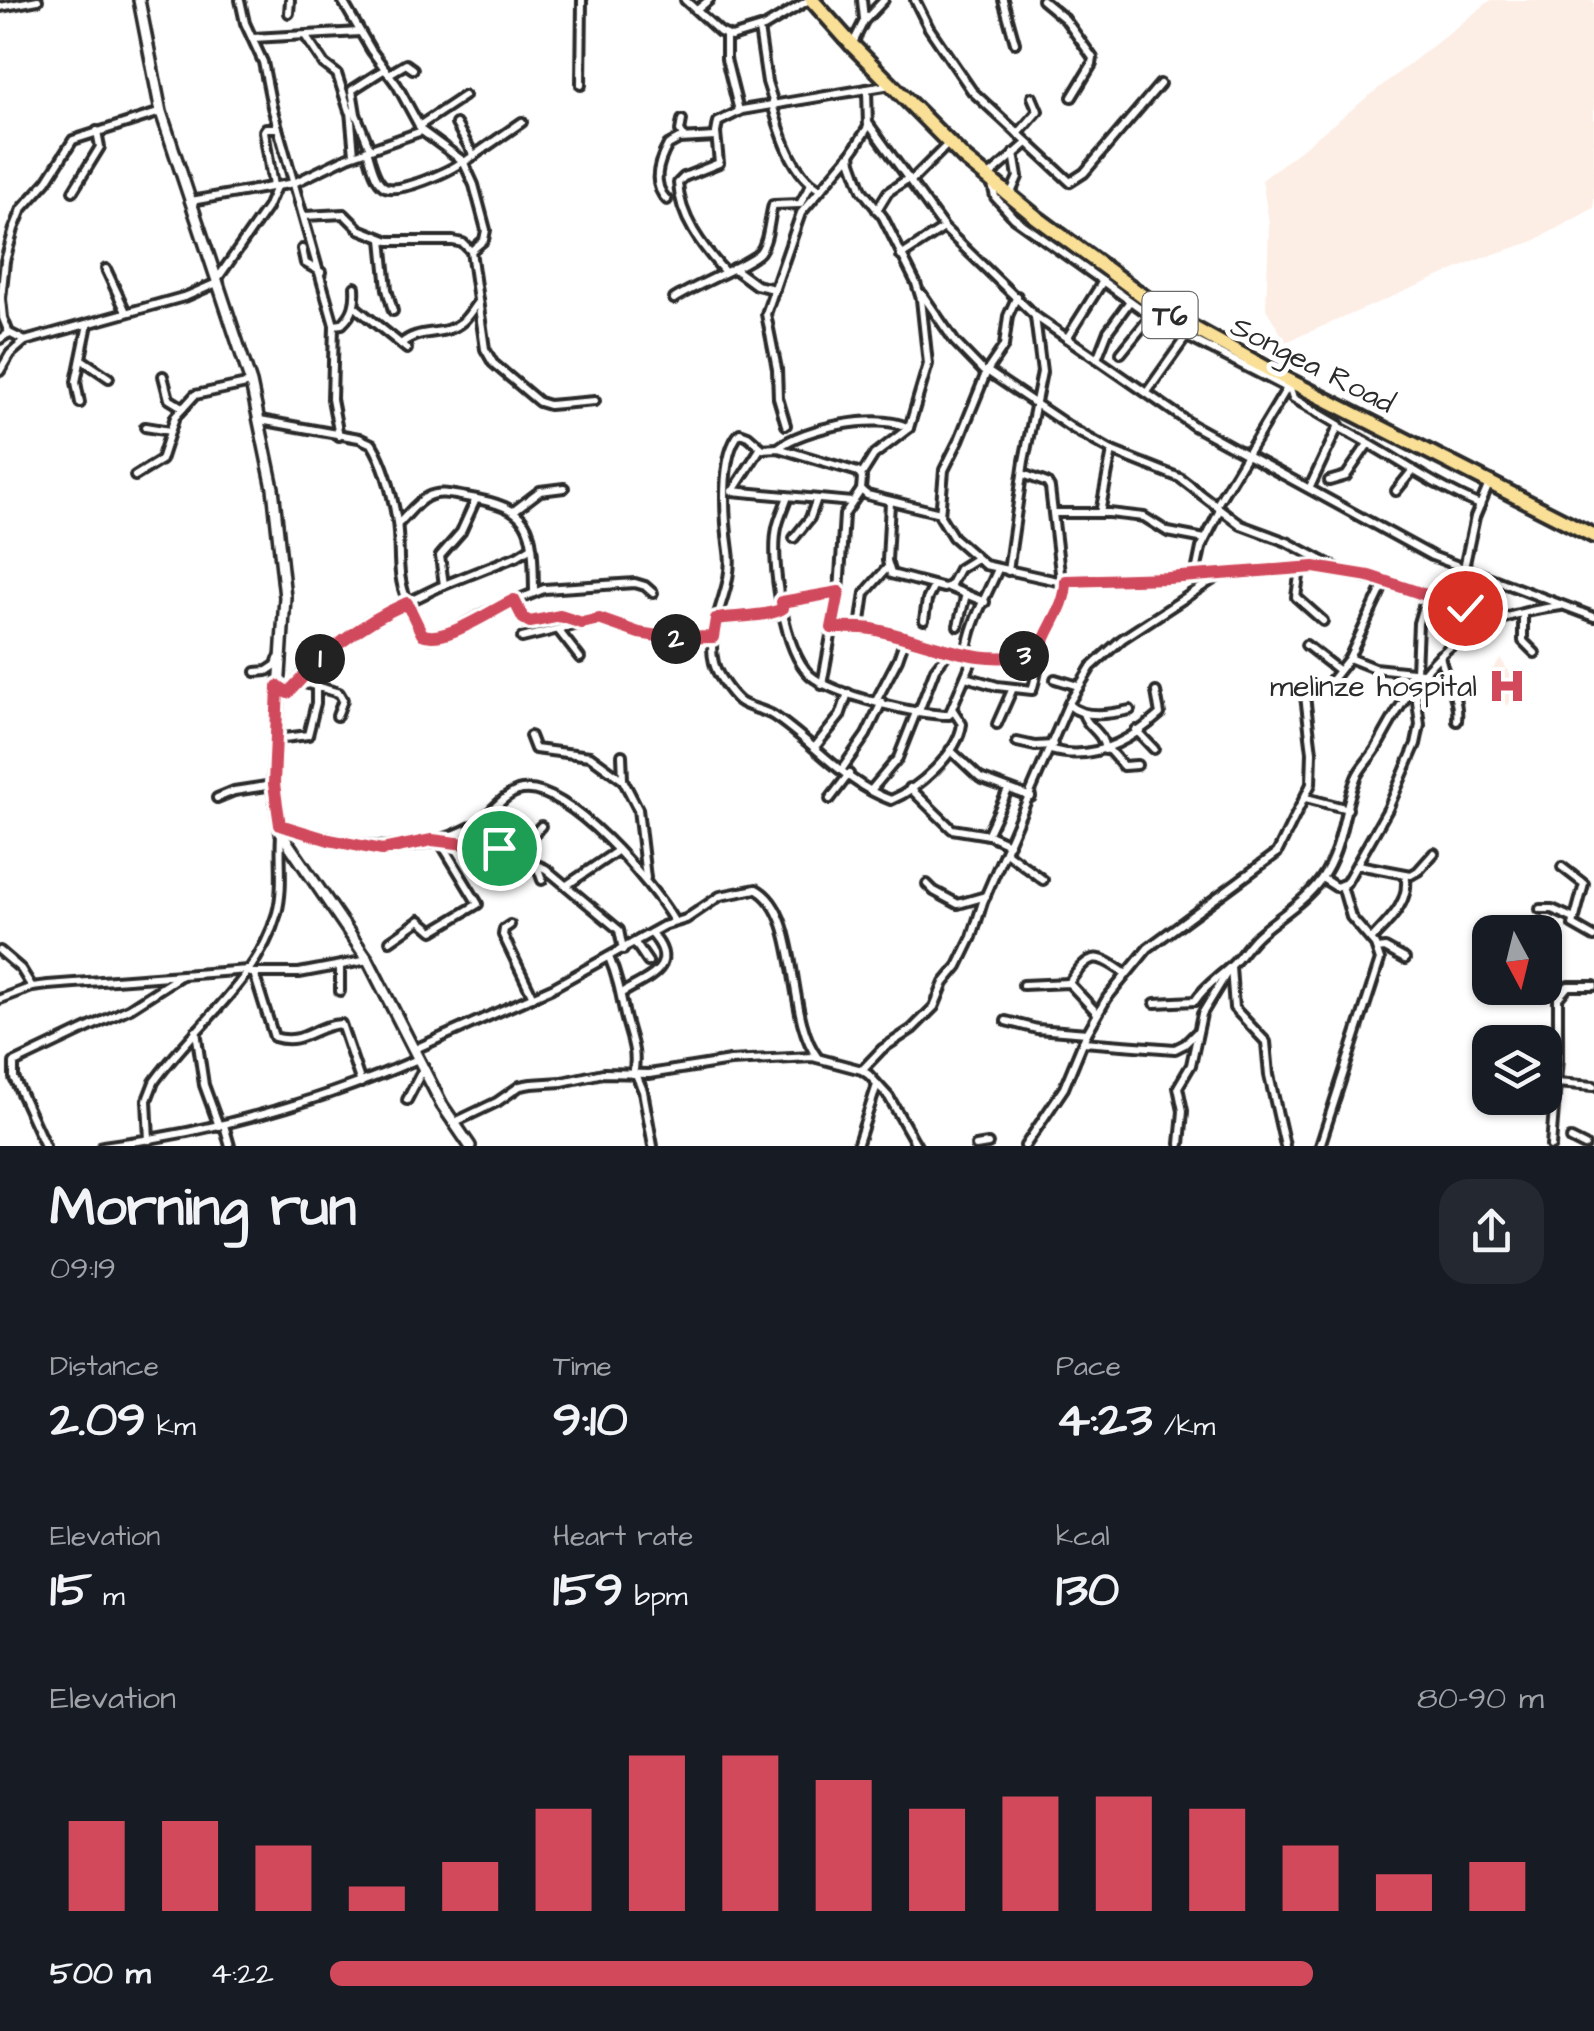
<!DOCTYPE html>
<meta charset="utf-8">
<style>
:root{--surface:#171b24;--page:#242831;--text:#f1f3f6;--muted:#9ea1a6;--accent:#d1495b}
body{margin:0;font-family:"Architects Daughter",sans-serif;background:var(--page);color:var(--text);height:100vh;display:flex;flex-direction:column;font-size:38px;white-space:nowrap}
*{box-sizing:border-box;margin:0}
p{font-size:32px;color:var(--muted)}
.icon{flex:none;width:55px;height:55px;fill:none;stroke:currentColor;stroke-width:2;stroke-linecap:round;stroke-linejoin:round}
.map{position:relative;height:1146px;overflow:hidden}
.sheet{display:flex;flex-direction:column;background:var(--surface);flex:1}
.sheet>*{flex:none}
.needle{width:65px;rotate:173deg}
.controls{position:absolute;left:1472px;top:915px;display:grid;gap:20px}
.controls a{display:grid;place-items:center;width:90px;height:90px;border-radius:20px;background:var(--surface);box-shadow:0 2px 8px #0004;font-size:50px}
.pin{position:absolute;display:grid;place-items:center;width:85px;height:85px;color:#fff;margin:-42px;border:5px solid #fff;border-radius:50%;box-shadow:0 2px 10px #0007}
.km{position:absolute;width:50px;height:50px;margin:-25px;border-radius:50%;background:#222;color:#fff;font-size:28px;line-height:50px;text-align:center}
.round{display:grid;place-items:center;flex:none;width:105px;height:105px;border-radius:30px;background:var(--page)}
.summary{display:flex;align-items:center;justify-content:space-between;height:170px;padding:0 50px}
h1{font-size:55px;font-weight:800;line-height:75px}
.stats{display:grid;grid-template-columns:repeat(3,1fr);gap:15px;height:170px;padding:10px 50px}
.stats div{display:grid;align-content:center}
.stats b{font-size:50px;font-weight:800}
.stats small{font-size:28px;font-weight:400}
.stats p{font-size:28px}
.chart{height:280px;padding:20px 50px}
.chart p{display:flex;justify-content:space-between}
.chart svg{width:100%;height:180px;margin-top:10px;stroke:var(--accent);stroke-width:6}
ul{padding:0 50px;list-style:none;font-size:32px}
li{display:grid;grid-template-columns:160px 120px 1fr;align-items:center;height:75px}
li i{height:25px;border-radius:12px;background:var(--accent)}
.map>svg:first-child{display:block}
.built{fill:#fdeee5}
.lines{fill:none;stroke-linecap:round;stroke-linejoin:round}
.street-casing{stroke:#2b2b2b;stroke-width:14}
.secondary-casing{stroke:#2b2b2b;stroke-width:16}
.highway-casing{stroke:#2b2b2b;stroke-width:20}
.street{stroke:#fff;stroke-width:6}
.secondary{stroke:#fff;stroke-width:9}
.highway{stroke:#fadf96;stroke-width:12}
.route-casing{stroke:#fff;stroke-width:20}
.route{stroke:#d1495b;stroke-width:12}
.labels{text-anchor:middle;stroke-width:10;stroke-linejoin:round;paint-order:stroke}
.shield{fill:#fff;stroke:#6b6b6b;stroke-width:2.5}
.shield-label{font-size:28px;font-weight:bold;fill:#2b2b2b}
.street-label{font-size:30px;fill:#2b2b2b;stroke:#fff}
.poi-label{font-size:30px;fill:#2b2b2b;stroke:#fff;text-anchor:end}
</style>
<div class="map">
<svg width="1594" height="1146" viewBox="0 0 1594 1146">
<rect width="100%" height="100%" fill="#fff"/>
<filter id="ink" filterUnits="userSpaceOnUse"><feTurbulence type="fractalNoise" baseFrequency=".01" numOctaves="2"/><feDisplacementMap in="SourceGraphic" scale="20" xChannelSelector="R" yChannelSelector="G"/><feConvolveMatrix kernelMatrix="1 2 1 2 8 2 1 2 1" color-interpolation-filters="sRGB"/></filter>
<g filter="url(#ink)">
<!-- built -->
<g class="built">
<polygon points="1491,0 1594,0 1594,208 1532,242 1485,257 1286,342 1266,309 1269,223 1262,180"/>
<polygon points="1501,659 1521,692 1506,706 1490,672"/>
</g>
<g class="lines">
<!-- street casing -->
<g class="street-casing">
<g id="street">
<path d="M 240,0 L 245,23 L 263,62 L 272,107 L 334,325 L 342,324 C 354,313 356,302 355,287"/>
<polyline points="342,0 371,50 397,85 422,131 463,161 474,185 486,230 484,240 471,251 485,349 493,363 539,402 549,405 595,401"/>
<polyline points="685,0 720,32 731,37 764,27 809,0"/>
<polyline points="862,0 864,19"/>
<polyline points="915,0 929,28 972,91 1070,182 1084,173 1160,84"/>
<polyline points="1003,0 1015,43"/>
<polyline points="1042,0 1065,19 1093,58 1092,64 1072,97"/>
<polyline points="0,7 38,0"/>
<polyline points="698,9 709,0"/>
<polyline points="289,13 290,0"/>
<polyline points="759,29 767,82 774,104"/>
<polyline points="726,35 726,59 739,111"/>
<polyline points="306,37 324,64 337,74 349,111"/>
<polyline points="253,38 360,32"/>
<polyline points="853,43 864,21 884,0"/>
<polyline points="389,74 406,64 413,69"/>
<polyline points="581,85 582,0"/>
<path d="M 772,104 C 781,134 791,172 819,189"/>
<polyline points="350,111 354,154"/>
<polyline points="682,120 680,131 684,138"/>
<polyline points="868,123 944,228 1035,316 1194,426 1432,556 1594,617"/>
<polyline points="456,124 474,156"/>
<polyline points="419,126 464,96"/>
<polyline points="1018,134 1038,111 1032,97"/>
<polyline points="370,149 356,114 352,90 385,69"/>
<path d="M 367,150 C 371,161 374,181 385,187 C 399,194 451,171 463,161"/>
<polyline points="463,163 522,122"/>
<polyline points="988,177 1027,143"/>
<polyline points="911,181 949,143"/>
<polyline points="992,184 995,197 1014,218 1164,325 1289,389"/>
<polyline points="273,186 264,131 266,128 278,128"/>
<polyline points="73,191 100,147 97,131"/>
<polyline points="1010,195 1018,177 1014,153"/>
<path d="M 667,200 C 651,184 658,163 668,145 L 679,139 L 716,137"/>
<polyline points="191,201 294,183 348,157 422,131"/>
<polyline points="877,210 888,192 909,178"/>
<polyline points="304,216 344,214 359,229 389,241 453,241 463,243 471,251"/>
<polyline points="382,239 387,289 393,311"/>
<polyline points="302,249 305,263 321,272"/>
<polyline points="901,256 944,228"/>
<polyline points="733,268 756,285 775,289"/>
<polyline points="106,269 126,312"/>
<path d="M 724,271 C 702,246 680,218 678,183 L 684,177 L 719,163 L 716,133 L 718,122 L 742,110 L 891,85"/>
<polyline points="218,278 267,208 276,187"/>
<polyline points="922,294 955,342 985,373"/>
<polyline points="1017,296 1008,316 1004,346 987,371 959,440 944,470 940,516 953,537 985,565 1062,582 1217,575"/>
<path d="M 674,299 C 691,287 753,262 760,252 C 769,240 769,219 773,205 L 800,204 L 811,184"/>
<polyline points="354,306 407,349"/>
<polyline points="334,326 332,399 339,436"/>
<polyline points="1067,338 1103,281"/>
<polyline points="0,339 9,333"/>
<polyline points="25,341 9,333 3,318 1,299 5,261 14,229 22,209 47,181 73,140 161,112"/>
<path d="M 401,344 C 419,327 443,338 462,322 C 468,317 473,308 478,302"/>
<polyline points="1121,353 1151,316"/>
<polyline points="81,359 109,378"/>
<polyline points="1097,359 1108,331 1130,301"/>
<polyline points="0,371 10,354 25,341 187,296 219,282"/>
<polyline points="987,371 1073,429 1112,451 1180,478 1241,525 1287,542 1336,568"/>
<polyline points="163,376 169,399 182,407"/>
<polyline points="1290,388 1293,398 1339,425 1310,487"/>
<polyline points="1147,392 1186,337"/>
<polyline points="80,403 76,382 88,324"/>
<path d="M 260,420 L 359,438 L 372,444 C 385,465 393,498 397,522 C 401,550 395,575 408,602"/>
<polyline points="786,425 778,398 777,369 766,314 801,213 850,155"/>
<polyline points="145,427 170,431"/>
<path d="M 1338,427 C 1387,451 1429,484 1480,505"/>
<path d="M 778,448 C 804,428 878,412 909,428"/>
<path d="M 763,449 L 748,436 L 740,433 C 719,455 725,523 729,551 C 735,590 704,625 714,663 C 717,675 730,693 739,701 C 748,708 763,709 774,716 C 812,741 847,785 891,800 C 918,789 958,754 962,724 L 953,710"/>
<polyline points="862,474 874,455 909,428 928,364 921,299 916,283 883,217 862,190 852,162 851,154 868,127 867,89"/>
<polyline points="1023,474 1047,483 1050,488 1061,581"/>
<polyline points="135,476 161,460 175,417 195,395 251,383"/>
<polyline points="1329,481 1346,476 1368,444"/>
<polyline points="732,491 852,502"/>
<polyline points="733,491 760,449 778,448 858,472 862,478 861,490 867,495 940,513"/>
<polyline points="1396,491 1413,470"/>
<path d="M 787,499 C 784,508 779,518 777,528 C 770,561 784,652 810,675 C 833,695 918,715 949,715 L 974,656"/>
<polyline points="890,502 887,561 891,574 944,588 950,586 959,569 975,559"/>
<polyline points="1216,506 1287,388"/>
<polyline points="515,510 540,491 564,488"/>
<polyline points="1055,513 1109,513 1144,517 1168,532 1205,539"/>
<polyline points="1100,513 1112,451"/>
<path d="M 398,524 C 407,516 416,502 427,497 C 439,490 454,495 466,497 C 534,508 533,526 534,591"/>
<polyline points="794,538 810,518 816,501"/>
<polyline points="1464,568 1475,517 1489,484"/>
<polyline points="1300,569 1296,597 1323,621"/>
<polyline points="1008,571 1024,461 1042,372 1035,317"/>
<polyline points="1195,577 1201,548 1220,510"/>
<polyline points="1385,582 1349,658 1374,668 1422,673"/>
<polyline points="444,585 440,556 461,532 476,499"/>
<polyline points="948,587 985,602"/>
<polyline points="514,600 523,618 530,623 560,616 582,623"/>
<polyline points="407,603 422,635 430,638 447,634 485,613 544,589 635,583 645,586 653,593"/>
<polyline points="782,603 839,592"/>
<polyline points="1451,604 1462,568"/>
<polyline points="1523,613 1523,641 1535,653"/>
<polyline points="718,619 775,614 783,609"/>
<polyline points="924,620 927,600 934,586"/>
<polyline points="958,626 966,594"/>
<path d="M 832,628 C 845,628 859,627 872,629 C 928,640 982,671 1040,651"/>
<polyline points="860,628 865,593 887,568"/>
<polyline points="559,631 580,658"/>
<polyline points="522,638 599,619 639,633 670,639 713,637"/>
<path d="M 968,644 C 973,618 988,593 998,569"/>
<polyline points="1306,645 1338,670"/>
<path d="M 1440,655 C 1444,680 1460,695 1457,721"/>
<polyline points="256,672 267,671 276,665 278,659"/>
<polyline points="1416,672 1418,623 1426,596"/>
<path d="M 966,677 L 997,686 L 1032,690 C 1038,674 1038,658 1043,642 C 1051,619 1067,606 1066,581"/>
<polyline points="1055,679 1078,686"/>
<polyline points="298,681 339,693 343,700 337,716"/>
<polyline points="822,685 839,592 844,515 861,490"/>
<polyline points="279,687 287,693 305,671 369,621 439,587 517,556 530,548"/>
<polyline points="876,701 898,659 905,639"/>
<path d="M 1069,705 C 1084,719 1111,714 1130,710"/>
<polyline points="919,711 935,669 949,651"/>
<path d="M 1083,713 C 1087,729 1102,729 1105,750"/>
<polyline points="997,724 1013,688"/>
<polyline points="1136,730 1154,749"/>
<polyline points="530,736 535,749 590,756 623,780 638,809 646,878"/>
<polyline points="276,739 308,735 316,703 316,686"/>
<polyline points="1017,742 1035,746 1053,745"/>
<polyline points="815,747 840,716 848,693"/>
<polyline points="1108,749 1123,766 1137,765"/>
<polyline points="950,750 980,778 1031,797"/>
<path d="M 1051,750 C 1092,762 1130,741 1160,714 L 1156,692"/>
<polyline points="622,755 623,779"/>
<polyline points="842,769 866,735 882,702"/>
<polyline points="910,788 952,829 989,835 1009,844"/>
<polyline points="872,789 898,758 917,710"/>
<polyline points="217,798 234,791 273,785"/>
<polyline points="1306,798 1348,809"/>
<polyline points="830,799 849,774"/>
<path d="M 280,825 C 346,846 408,861 473,826 C 489,817 503,793 522,790 C 568,783 652,884 674,921"/>
<polyline points="987,835 1008,790"/>
<polyline points="438,842 499,848 546,869 619,930 623,950"/>
<polyline points="1006,852 1043,880"/>
<polyline points="514,855 541,826"/>
<polyline points="1358,865 1411,875 1418,871 1434,853"/>
<polyline points="537,866 542,880"/>
<polyline points="1562,867 1584,884 1573,925 1594,937"/>
<polyline points="1322,878 1336,887 1346,883 1388,809 1416,744 1420,725 1415,685"/>
<polyline points="927,884 934,891 958,904 986,896"/>
<polyline points="567,885 617,851"/>
<polyline points="1540,909 1552,909 1572,918"/>
<polyline points="510,925 504,929 503,935 533,997"/>
<path d="M 1371,940 C 1388,922 1412,901 1405,874"/>
<polyline points="390,941 420,920 433,931 478,904 441,843"/>
<polyline points="635,943 648,962"/>
<polyline points="1377,949 1385,948 1405,959"/>
<polyline points="0,951 21,969 32,987"/>
<path d="M 609,957 C 617,976 620,991 624,1011 C 628,1033 639,1051 633,1074"/>
<polyline points="340,967 340,991"/>
<polyline points="1231,967 1234,1008 1266,1042 1269,1075 1285,1146"/>
<polyline points="251,973 299,973 368,960"/>
<path d="M 254,973 L 274,1037 C 304,1046 314,1025 341,1024 L 361,1083"/>
<path d="M 1069,983 C 1090,951 1097,953 1126,974"/>
<polyline points="1023,985 1069,983 1097,1013"/>
<path d="M 622,993 C 646,978 683,968 651,933"/>
<polyline points="0,999 32,987 48,985 248,970"/>
<path d="M 1155,1003 L 1195,1001 C 1205,985 1220,977 1233,964 C 1242,955 1248,944 1258,935 C 1279,916 1304,903 1321,879 C 1343,849 1342,812 1356,778 C 1360,767 1371,758 1377,747 C 1424,659 1458,619 1561,606"/>
<polyline points="1006,1021 1037,1029 1087,1033"/>
<polyline points="196,1031 204,1085 219,1126"/>
<polyline points="1083,1042 1175,1049 1185,1044 1196,1033"/>
<path d="M 415,1049 L 552,988 L 663,926 L 686,919 L 720,896 L 756,889 C 802,914 785,1016 818,1058"/>
<polyline points="862,1070 882,1049 912,1029 934,1007 944,983 958,966 972,937 983,902 1069,703 1091,667 1122,639 1220,575 1314,567 1369,577 1480,613 1492,621"/>
<polyline points="636,1074 643,1091 653,1146"/>
<polyline points="1556,1083 1594,1086"/>
<polyline points="407,1100 423,1069"/>
<polyline points="453,1123 497,1102 520,1086 531,1084 562,1082 603,1073 649,1074 730,1061 813,1057 862,1070 869,1075 889,1097 917,1146"/>
<polyline points="224,1125 230,1146"/>
<polyline points="1571,1139 1585,1146"/>
<path d="M 149,1140 L 147,1100 L 154,1082 C 194,1026 258,981 277,913 C 284,887 279,861 281,835"/>
<polyline points="1180,1144 1183,1111 1178,1087 1191,1065 1202,1014 1228,971"/>
<polyline points="45,1146 14,1078 14,1063 130,1008 180,976"/>
<path d="M 103,1146 C 213,1132 317,1103 418,1059"/>
<polyline points="857,1146 877,1085"/>
<polyline points="976,1146 988,1144"/>
<polyline points="1025,1146 1064,1088 1086,1035 1107,998 1148,948 1277,853 1311,784 1312,752 1305,696 1330,682 1349,658"/>
<polyline points="1320,1146 1380,960 1375,945 1351,917 1342,886"/>
<polyline points="1551,1146 1558,1058 1558,998 1568,986 1594,986"/>
</g>
</g>
<!-- secondary casing -->
<g class="secondary-casing">
<polyline id="secondary" points="139,0 161,112 251,383 273,488 285,597 273,785 281,833 368,960 442,1105 470,1146"/>
</g>
<!-- highway casing -->
<g class="highway-casing">
<polyline id="highway" points="812,0 852,45 965,159 1036,217 1166,313 1284,378 1594,536"/>
</g>
<!-- street -->
<use href="#street" class="street"/>
<!-- secondary -->
<use href="#secondary" class="secondary"/>
<!-- highway -->
<use href="#highway" class="highway"/>
</g>
</g>
<g class="lines" filter="url(#ink)">
<!-- route casing -->
<g class="route-casing">
<path id="route" d="M 499,848 L 432,840 L 382,850 L 329,840 L 280,825 L 274,784 L 278,686 L 288,693 C 322,655 359,624 407,603 L 422,634 C 443,645 492,610 514,600 L 523,618 L 530,622 L 560,616 L 582,623 L 599,619 L 639,633 L 670,638 L 713,637 L 716,619 C 734,616 771,617 783,608 L 782,602 L 839,592 L 832,628 C 845,628 859,627 872,629 C 928,640 982,671 1040,651 C 1048,625 1066,608 1066,581 L 1168,578 L 1314,567 L 1369,576 L 1465,608"/>
</g>
<!-- route -->
<use href="#route" class="route"/>
</g>
<!-- icons -->
<defs>
<g id="hospital-bare" transform="scale(3)"><path d="M-5-5h3v3.5h4V-5h3V5h-3V1.5h-4V5h-3Z" fill="#d1495b" stroke="#fff" stroke-width="2.5" paint-order="stroke"/></g>
</defs>
<g fill-rule="evenodd">
<use href="#hospital-bare" x="1507" y="686"/>
</g>
<g class="labels">
<!-- shield labels -->
<rect class="shield" x="1142.5" y="292" width="55" height="46" rx="8"/>
<g class="shield-label">
<text x="1170" y="325">T6</text>
</g>
<!-- street labels -->
<g class="street-label">
<text transform="translate(1313 364) rotate(27)" y="10">Songea Road</text>
</g>
<!-- poi labels -->
<g class="poi-label">
<text x="1477" y="696">melinze hospital</text>
</g>
</g>
</svg>
<div class="controls">
<a><svg class="needle" viewBox="-14 -14 28 28"><path d="M0-13l5 13h-10z" fill="#e53935"/><path d="M0 13l5-13h-10z" fill="#9ea1a6"/></svg></a>
<a><svg class="icon" aria-label="layers" viewBox="0 0 24 24"><path d="M12 4l9 5-9 5-9-5zM3 14l9 5 9-5"/></svg></a>
</div>
<div class="pin" style="left:499px;top:848px;background:#1e9e55"><svg class="icon" aria-label="arrive" viewBox="0 0 24 24"><path d="M6 21V4h12l-3 4 3 4H6"/></svg></div>
<div class="pin" style="left:1465px;top:608px;background:#d93025"><svg class="icon" aria-label="check" viewBox="0 0 24 24"><path d="M5 12l5 5 9-10"/></svg></div>
<b class="km" style="left:320px;top:659px">1</b>
<b class="km" style="left:676px;top:639px">2</b>
<b class="km" style="left:1024px;top:656px">3</b>
</div>
<section class="sheet">
<div class="summary"><div><h1>Morning run</h1><p>09:19</p></div><a class="round"><svg class="icon" aria-label="share" viewBox="0 0 24 24"><path d="M12 15V3M7 8l5-5 5 5M5 13v7h14v-7"/></svg></a></div>
<div class="stats">
<div><p>Distance</p><b>2.09<small> km</small></b></div>
<div><p>Time</p><b>9:10</b></div>
<div><p>Pace</p><b>4:23<small> /km</small></b></div>
</div>
<div class="stats">
<div><p>Elevation</p><b>15<small> m</small></b></div>
<div><p>Heart rate</p><b>159<small> bpm</small></b></div>
<div><p>kcal</p><b>130</b></div>
</div>
<div class="chart"><p><span>Elevation</span>80–90 m</p>
<svg viewBox="0 0 160 44" preserveAspectRatio="none"><path d="M5 44V22M15 44V22M25 44V28M35 44V38M45 44V32M55 44V19M65 44V6M75 44V6M85 44V12M95 44V19M105 44V16M115 44V16M125 44V19M135 44V28M145 44V35M155 44V32"/></svg>
</div>
<ul>
<li><b>500 m</b>4:22<i style="width:81%"></i></li>
</ul>
</section>
